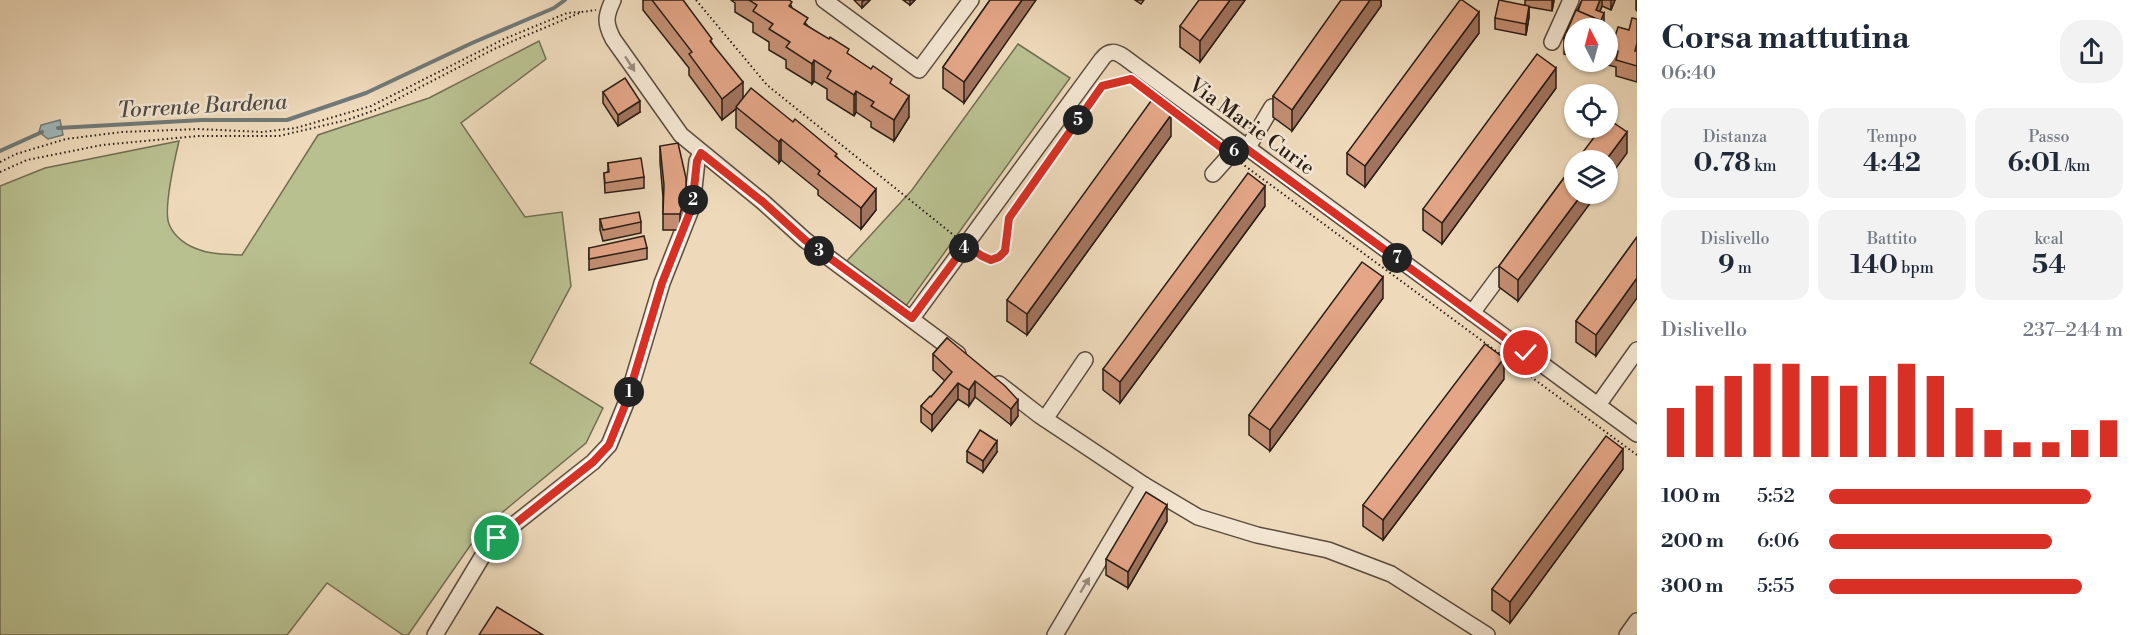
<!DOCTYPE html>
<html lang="it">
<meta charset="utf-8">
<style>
:root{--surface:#fff;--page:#f2f2f3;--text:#1f2937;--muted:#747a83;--accent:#d93025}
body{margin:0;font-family:"Libre Bodoni",serif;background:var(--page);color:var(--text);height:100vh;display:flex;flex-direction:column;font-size:22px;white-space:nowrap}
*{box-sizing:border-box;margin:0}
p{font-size:20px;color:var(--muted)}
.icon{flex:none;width:33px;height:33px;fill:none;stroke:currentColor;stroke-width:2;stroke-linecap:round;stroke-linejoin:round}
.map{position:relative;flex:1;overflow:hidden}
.side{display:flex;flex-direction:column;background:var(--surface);width:510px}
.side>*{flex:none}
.needle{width:39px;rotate:354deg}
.controls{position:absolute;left:1564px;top:18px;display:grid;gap:12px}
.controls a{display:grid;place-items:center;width:54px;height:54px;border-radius:50%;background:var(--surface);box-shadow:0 2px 4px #0004;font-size:30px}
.pin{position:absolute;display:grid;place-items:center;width:51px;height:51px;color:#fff;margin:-26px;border:3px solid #fff;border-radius:50%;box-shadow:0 2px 6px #0007}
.km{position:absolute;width:30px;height:30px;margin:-15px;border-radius:50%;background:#222;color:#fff;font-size:16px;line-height:30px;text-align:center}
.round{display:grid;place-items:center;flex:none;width:63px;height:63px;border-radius:24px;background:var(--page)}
.summary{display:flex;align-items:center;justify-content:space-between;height:102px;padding:0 24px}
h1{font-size:33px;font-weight:800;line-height:45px}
.metrics{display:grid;grid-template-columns:repeat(3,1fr);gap:9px;height:102px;padding:6px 24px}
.metrics div{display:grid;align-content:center;border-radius:15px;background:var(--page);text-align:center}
.metrics b{font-size:26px;font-weight:800}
.metrics small{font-size:16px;font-weight:400}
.metrics p{font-size:16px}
.chart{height:168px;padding:12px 24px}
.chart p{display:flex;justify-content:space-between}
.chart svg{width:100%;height:108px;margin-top:6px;stroke:var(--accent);stroke-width:6}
ul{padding:0 24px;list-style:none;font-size:20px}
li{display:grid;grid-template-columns:96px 72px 1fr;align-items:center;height:45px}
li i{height:15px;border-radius:8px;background:var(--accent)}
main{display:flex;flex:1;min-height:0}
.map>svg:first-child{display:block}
.green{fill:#b9c090;stroke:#726e53;stroke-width:1.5}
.water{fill:#9fb8bb;stroke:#707a79;stroke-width:1.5}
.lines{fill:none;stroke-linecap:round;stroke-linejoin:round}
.stream{stroke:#707a79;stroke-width:4}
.minor-casing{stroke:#5b4c3f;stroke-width:18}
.path{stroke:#2a1d16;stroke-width:2;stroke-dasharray:1.5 3;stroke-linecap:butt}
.minor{stroke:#f4e7d3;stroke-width:15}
.wall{fill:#c48f74;stroke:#2a1d16;stroke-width:1.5}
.shaded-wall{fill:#a0745e;stroke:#2a1d16;stroke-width:1.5}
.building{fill:#e4a687;stroke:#2a1d16;stroke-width:1.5}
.oneway{fill:#998c7e}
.route-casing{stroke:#fff;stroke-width:12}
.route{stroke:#d93025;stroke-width:8}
.labels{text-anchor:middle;stroke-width:5;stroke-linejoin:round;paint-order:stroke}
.street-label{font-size:21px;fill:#2a1d16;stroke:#f4e7d3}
.water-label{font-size:22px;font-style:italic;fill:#4d4c48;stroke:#f4e7d3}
</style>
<main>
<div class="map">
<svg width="1637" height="635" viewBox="0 0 1637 635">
<rect width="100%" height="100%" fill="#eedabb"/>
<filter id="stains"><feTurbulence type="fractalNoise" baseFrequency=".00333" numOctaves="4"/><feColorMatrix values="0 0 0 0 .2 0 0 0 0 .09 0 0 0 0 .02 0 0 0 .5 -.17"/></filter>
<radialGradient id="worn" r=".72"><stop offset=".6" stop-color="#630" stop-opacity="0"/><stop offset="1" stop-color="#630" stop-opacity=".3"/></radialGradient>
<!-- green -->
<g class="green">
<path d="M 539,41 L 546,59 L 461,123 L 525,217 L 562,212 L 571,286 L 530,363 L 603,408 L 586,443 L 481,530 L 408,635 L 403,635 L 327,583 L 287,635 L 0,635 L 0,186 L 45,168 L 179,141 C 175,158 163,209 169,224 C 174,237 187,246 200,250 C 213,255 229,254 242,255 L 318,135 L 429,98 Z"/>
<polygon points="1018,44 1070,78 906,306 846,262 912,190"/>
</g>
<!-- water -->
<polygon class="water" points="60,120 63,135 48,139 39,132 41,125"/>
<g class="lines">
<!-- stream -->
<g class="stream">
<polyline points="58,128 202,120 287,120 366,93 472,43 554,8 565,0"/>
<polyline points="0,151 42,132"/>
</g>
<!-- minor casing -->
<g class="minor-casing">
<g id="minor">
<path d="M 613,0 C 605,17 605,23 613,39 L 681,135 L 763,202 L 805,240 L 958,354"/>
<polyline points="824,0 919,70 971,0"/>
<polyline points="1552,42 1571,0"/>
<polyline points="1247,149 1272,107"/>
<polyline points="1213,174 1240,144"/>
<polyline points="1472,313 1500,275"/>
<path d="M 912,318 L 1102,59 C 1109,50 1115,51 1124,57 L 1637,434"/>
<polyline points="999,384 1039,415 1144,485 1198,517 1257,535 1328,550 1391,574 1487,635"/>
<polyline points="1598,405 1637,350"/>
<polyline points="1045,419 1085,360"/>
<polyline points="435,635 482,557 497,538 593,462 609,445 626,403 662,283 692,207 697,161 701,153"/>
<polyline points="1055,635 1144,485"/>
<polyline points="1627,635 1637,621"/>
</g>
</g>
<!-- path -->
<g class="path">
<polyline points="696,0 767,85 956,237"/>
<polyline points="0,162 16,154 66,139 122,132 199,129 262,132 296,128 371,106 504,39 567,13 580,12"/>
<polyline points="1241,163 1637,455"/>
<polyline points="0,172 27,160 102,145 198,136 279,136 347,120 378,109 494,49 582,12 596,10"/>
<polyline points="977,253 991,259 999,257 1005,251 1009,218 1102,86 1131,80"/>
</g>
<!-- minor -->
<use href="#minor" class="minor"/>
</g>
<!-- wall -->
<g class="wall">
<polygon points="643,0 683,0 712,43 743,99 837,157 876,210 861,229 818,195 818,190 781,160 779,163 736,128 736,109 722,120 689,75 689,68 643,10"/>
<polygon points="731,0 789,0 792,8 808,26 892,85 909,117 894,141 871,127 871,122 856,112 854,116 827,99 827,89 814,81 812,84 786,68 786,60 769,50 769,42 753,32 753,23 735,12 735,3"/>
<polygon points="854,0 870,0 862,8"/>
<polygon points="903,0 915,0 910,5"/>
<polygon points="990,0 964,103 943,88 943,67"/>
<polygon points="1135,0 1144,0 1141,4"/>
<polygon points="1245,0 1200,62 1180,47 1180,26"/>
<polygon points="1381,0 1381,6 1292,131 1273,117 1273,96"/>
<polygon points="1525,0 1554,0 1552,11 1529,7 1529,17 1526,35 1495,29 1495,18 1525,5"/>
<polygon points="1582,0 1615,0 1611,10 1602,6 1600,11 1604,24 1603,28 1575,28 1575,58 1564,54 1564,38"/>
<polygon points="1636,0 1637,0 1637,11 1636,10"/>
<polygon points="1637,19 1637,82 1616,76 1616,67 1604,64 1604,62 1608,62 1608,38 1614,40 1629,30"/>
<polygon points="1479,33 1365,187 1347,174 1347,153"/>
<polygon points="1583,62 1593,62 1592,65"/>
<polygon points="1556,88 1442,244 1423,230 1423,209"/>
<polygon points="603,92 640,112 618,126 603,103"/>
<polygon points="1171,136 1027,335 1007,321 1007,300"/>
<polygon points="660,146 686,208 680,230 663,230 663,197 660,162"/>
<polygon points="608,163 644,177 644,188 605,193 604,173 608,172"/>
<polygon points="1575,163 1518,301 1499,287 1499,266"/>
<polygon points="1265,206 1120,403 1103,390 1103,369"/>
<polygon points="600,219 641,222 641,233 603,241 600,230"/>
<polygon points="1637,237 1596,356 1576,342 1576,321"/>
<polygon points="589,248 647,248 647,259 589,270"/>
<polygon points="1383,298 1270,451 1249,435 1249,415"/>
<polygon points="947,338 1018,416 1011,425 975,397 969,406 958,399 932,431 921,422 921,406 931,397 945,381 933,370 933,354"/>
<polygon points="1504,379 1383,540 1363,526 1363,505"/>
<polygon points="967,451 997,452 983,472 967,462"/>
<polygon points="1623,469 1510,623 1492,610 1492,589"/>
<polygon points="1167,521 1128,588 1106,575 1106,559"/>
</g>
<!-- shaded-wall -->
<g class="shaded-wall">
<polygon points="865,0 870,0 862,8 862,2"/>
<polygon points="910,0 915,0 910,5"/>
<polygon points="1022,0 1036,0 964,103 964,82"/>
<polygon points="1230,0 1245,0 1200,62 1200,41"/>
<polygon points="1370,0 1381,0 1381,6 1292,131 1292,110"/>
<polygon points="1552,0 1554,0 1552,11"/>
<polygon points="1600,0 1602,0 1602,6 1596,21 1596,10"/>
<polygon points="1611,0 1615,0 1611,10"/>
<polygon points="1529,6 1529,17 1526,35 1526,24"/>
<polygon points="1479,12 1479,33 1365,187 1365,166"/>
<polygon points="1604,13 1604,24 1603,28 1596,28 1599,20"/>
<polygon points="814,60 814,81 812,84 812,64"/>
<polygon points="1556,68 1556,88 1442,244 1442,223"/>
<polygon points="743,82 743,103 722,120 722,99"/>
<polygon points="856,91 856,112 854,116 854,95"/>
<polygon points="909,96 909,117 894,141 894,120"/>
<polygon points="640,101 640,112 618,126 618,115"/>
<polygon points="1171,115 1171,136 1027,335 1027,314"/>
<polygon points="1627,132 1627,153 1608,179 1608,160 1606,160"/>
<polygon points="781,139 781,160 779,163 779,142"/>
<polygon points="686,178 686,208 680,230 680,214"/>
<polygon points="1265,186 1265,206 1120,403 1120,382"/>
<polygon points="876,189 876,210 861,229 861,208"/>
<polygon points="1582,194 1597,194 1518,301 1518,280"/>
<polygon points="1383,277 1383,298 1270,451 1270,430"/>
<polygon points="1637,278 1637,298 1596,356 1596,335"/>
<polygon points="1504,358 1504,379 1383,540 1383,520"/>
<polygon points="975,381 975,397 969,406 969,390"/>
<polygon points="958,383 958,399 932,431 932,415"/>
<polygon points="1018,400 1018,416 1011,425 1011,409"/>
<polygon points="997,441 997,452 983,472 983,461"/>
<polygon points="1623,449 1623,469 1510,623 1510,602"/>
<polygon points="1167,505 1167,521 1128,588 1128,572"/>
</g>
<!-- building -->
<g class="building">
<polygon points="652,0 683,0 712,39 710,41 743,82 722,99 689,54 692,52"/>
<polygon points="749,0 789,0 792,2 789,6 808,18 804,24 829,39 830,37 849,49 847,53 871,69 873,66 892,79 890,83 909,96 894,120 871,106 874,102 856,91 854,95 827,78 831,71 814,60 812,64 786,47 790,42 769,29 773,24 753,11 757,5"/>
<polygon points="990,0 1022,0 964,82 943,67"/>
<polygon points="1199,0 1230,0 1200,41 1180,26"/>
<polygon points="1341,0 1370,0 1292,110 1273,96"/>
<polygon points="1460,0 1462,0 1479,12 1365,166 1347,153"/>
<polygon points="1499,0 1529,6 1526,24 1495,18"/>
<polygon points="1582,0 1600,0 1596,10 1604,13 1599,25 1599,20 1578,11"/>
<polygon points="1576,10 1599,20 1596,28 1575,28 1575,42 1564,38"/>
<polygon points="1632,18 1637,19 1637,43 1635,51 1637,51 1637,66 1616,60 1618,51 1608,49 1608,38 1614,40 1618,27 1629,30"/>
<polygon points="1537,54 1556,68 1442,223 1423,209"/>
<polygon points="625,78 640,101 618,115 603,92"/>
<polygon points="751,88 793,122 795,119 837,154 835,156 876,189 861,208 818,174 820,171 781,139 779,142 736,107"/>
<polygon points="1151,101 1171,115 1027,314 1007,300"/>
<polygon points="1608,119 1627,132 1606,160 1577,160 1601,128 1608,128"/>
<polygon points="678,143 686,178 686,192 680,214 663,214 664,185 660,146"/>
<polygon points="641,158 644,177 605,183 604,173 609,172 608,163"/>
<polygon points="1575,163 1575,194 1582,194 1518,280 1499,266"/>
<polygon points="1248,173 1265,186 1120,382 1103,369"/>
<polygon points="639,212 641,222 603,230 600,219"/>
<polygon points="644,236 647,248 589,259 589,248"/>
<polygon points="1637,237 1637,278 1596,335 1576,321"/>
<polygon points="1362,262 1383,277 1270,430 1249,415"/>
<polygon points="947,338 1005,386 1018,400 1011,409 975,381 969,390 958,383 932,415 921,406 930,396 931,397 952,372 933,354"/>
<polygon points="1485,344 1504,358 1383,520 1363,505"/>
<polygon points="980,430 997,441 983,461 967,451"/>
<polygon points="1606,436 1623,449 1510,602 1492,589"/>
<polygon points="1146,492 1167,505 1128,572 1106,559"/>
<polygon points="497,607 543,635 479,635"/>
</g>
<!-- one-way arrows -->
<defs><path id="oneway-solid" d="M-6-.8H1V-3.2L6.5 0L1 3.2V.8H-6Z" transform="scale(1.5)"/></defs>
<g class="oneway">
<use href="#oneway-solid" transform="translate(630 64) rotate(57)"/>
<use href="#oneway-solid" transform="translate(1085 585) rotate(-59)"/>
</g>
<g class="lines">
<!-- route casing -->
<g class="route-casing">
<polyline id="route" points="497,538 593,462 609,445 626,403 662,283 692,207 697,161 701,153 763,202 805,240 912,318 966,245 982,256 991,260 999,257 1005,251 1009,218 1102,86 1131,79 1231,155 1240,144 1526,353"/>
</g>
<!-- route -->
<use href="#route" class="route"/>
</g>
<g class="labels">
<!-- street labels -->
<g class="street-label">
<text transform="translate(1252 126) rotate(36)" y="7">Via Marie Curie</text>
</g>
<!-- water labels -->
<g class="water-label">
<text transform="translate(202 105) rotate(-3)" y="8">Torrente Bardena</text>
</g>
</g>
<rect width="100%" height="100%" filter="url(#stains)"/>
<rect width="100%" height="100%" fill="url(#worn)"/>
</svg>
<div class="controls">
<a><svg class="needle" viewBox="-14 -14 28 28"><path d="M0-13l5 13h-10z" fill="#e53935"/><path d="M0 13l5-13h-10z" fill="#747a83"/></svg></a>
<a><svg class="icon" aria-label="locate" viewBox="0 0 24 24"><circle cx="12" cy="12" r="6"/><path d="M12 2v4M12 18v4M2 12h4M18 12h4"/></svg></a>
<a><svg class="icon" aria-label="layers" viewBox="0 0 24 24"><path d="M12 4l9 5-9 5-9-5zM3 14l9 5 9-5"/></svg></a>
</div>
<div class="pin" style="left:497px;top:538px;background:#1e9e55"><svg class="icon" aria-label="arrive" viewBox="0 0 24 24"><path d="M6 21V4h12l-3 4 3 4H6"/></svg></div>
<div class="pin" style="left:1526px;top:353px;background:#d93025"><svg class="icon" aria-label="check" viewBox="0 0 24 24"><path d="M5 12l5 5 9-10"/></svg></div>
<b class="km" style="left:629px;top:392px">1</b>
<b class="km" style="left:693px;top:200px">2</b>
<b class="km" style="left:819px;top:251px">3</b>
<b class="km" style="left:964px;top:248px">4</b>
<b class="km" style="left:1078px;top:120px">5</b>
<b class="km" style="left:1234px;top:151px">6</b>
<b class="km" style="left:1397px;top:258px">7</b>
</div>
<section class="side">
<div class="summary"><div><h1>Corsa mattutina</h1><p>06:40</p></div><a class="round"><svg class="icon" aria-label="share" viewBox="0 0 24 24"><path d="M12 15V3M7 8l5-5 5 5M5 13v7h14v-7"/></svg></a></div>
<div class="metrics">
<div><p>Distanza</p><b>0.78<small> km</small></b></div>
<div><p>Tempo</p><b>4:42</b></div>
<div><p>Passo</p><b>6:01<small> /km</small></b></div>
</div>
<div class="metrics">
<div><p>Dislivello</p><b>9<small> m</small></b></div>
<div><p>Battito</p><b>140<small> bpm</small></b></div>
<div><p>kcal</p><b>54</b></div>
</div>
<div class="chart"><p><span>Dislivello</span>237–244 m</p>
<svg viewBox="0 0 160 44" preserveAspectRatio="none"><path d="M5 44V24M15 44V15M25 44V11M35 44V6M45 44V6M55 44V11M65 44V15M75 44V11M85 44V6M95 44V11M105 44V24M115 44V33M125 44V38M135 44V38M145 44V33M155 44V29"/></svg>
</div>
<ul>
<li><b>100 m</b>5:52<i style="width:89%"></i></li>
<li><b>200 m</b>6:06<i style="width:76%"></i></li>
<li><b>300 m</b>5:55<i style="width:86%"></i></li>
</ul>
</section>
</main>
